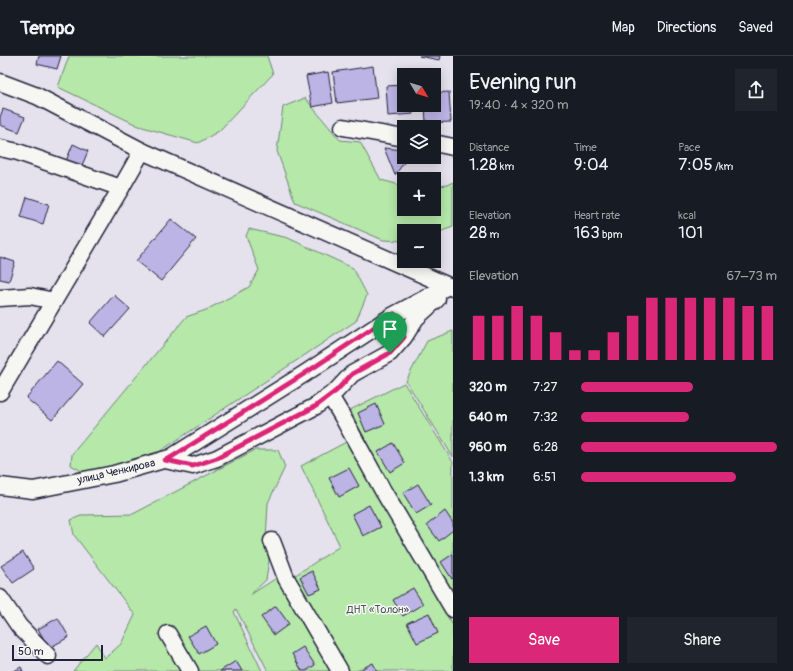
<!DOCTYPE html>
<meta charset="utf-8">
<style>
:root{--surface:#171b24;--page:#20242c;--text:#f1f3f6;--muted:#9ea1a6;--line:#363941;--accent:#db2777}
body{margin:0;font-family:Pangolin,sans-serif;background:var(--page);color:var(--text);height:100vh;display:flex;flex-direction:column;font-size:15px;white-space:nowrap}
*{box-sizing:border-box;margin:0}
p{font-size:13px;color:var(--muted)}
.icon{flex:none;width:22px;height:22px;fill:none;stroke:currentColor;stroke-width:2;stroke-linecap:round;stroke-linejoin:round}
.map{position:relative;flex:1;overflow:hidden}
.sheet{display:flex;flex-direction:column;background:var(--surface);width:340px}
.sheet>*{flex:none}
.needle{width:26px;rotate:128deg}
.buttons{position:absolute;left:397px;top:12px;display:grid;gap:8px}
.buttons a{display:grid;place-items:center;width:44px;height:44px;border-radius:0px;background:var(--surface);box-shadow:0 2px 10px #0003;font-size:20px}
.scale{position:absolute;left:12px;bottom:10px;width:91px;box-sizing:border-box;padding-left:4px;border:2px solid #22223b;border-top:0;font-size:11px;line-height:14px;white-space:nowrap;color:#22223b;-webkit-text-stroke:3px #f6f6f2;paint-order:stroke}
.pin{position:absolute;display:grid;place-items:center;width:34px;height:34px;color:#fff;margin:-41px -17px;border-radius:50% 50% 50% 0;rotate:-45deg;box-shadow:0 0 4px #0007}
.pin .icon{rotate:45deg}
.round{display:grid;place-items:center;flex:none;width:42px;height:42px;border-radius:0px;background:var(--page)}
.overview{display:flex;align-items:center;justify-content:space-between;height:68px;padding:0 16px}
h1{font-size:22px;font-weight:600;line-height:30px}
.metrics{display:grid;grid-template-columns:repeat(3,1fr);gap:6px;height:68px;padding:4px 16px}
.metrics div{display:grid;align-content:center}
.metrics b{font-size:17px;font-weight:600}
.metrics small{font-size:11px;font-weight:400}
.metrics p{font-size:11px}
.chart{height:112px;padding:8px 16px}
.chart p{display:flex;justify-content:space-between}
.chart svg{width:100%;height:72px;margin-top:4px;stroke:var(--accent);stroke-width:6}
.cta{display:flex;gap:8px;margin-top:auto;padding:8px 16px}
.cta a{flex:1;height:46px;border-radius:0px;background:var(--accent);color:#fff;font-size:16px;font-weight:600;line-height:46px;text-align:center}
.cta a+a{background:var(--page);color:var(--text)}
ul{padding:0 16px;list-style:none;font-size:13px}
li{display:grid;grid-template-columns:64px 48px 1fr;align-items:center;height:30px}
li i{height:10px;border-radius:5px;background:var(--accent)}
header{display:flex;align-items:center;gap:24px;box-sizing:border-box;height:56px;padding:0 20px;background:var(--surface);border-bottom:1px solid var(--line)}
header strong{font-size:19px}
nav{display:flex;gap:22px;margin-inline-start:auto;font-size:14px}
main{display:flex;flex:1;min-height:0}
.map>svg:first-child{display:block}
.green{fill:#b5e8a9;stroke:#6c8572}
.building{fill:#bcb4e5;stroke:#22223b}
.lines{fill:none;stroke-linecap:round;stroke-linejoin:round}
.minor-casing{stroke:#22223b;stroke-width:19}
.minor{stroke:#f6f6f2;stroke-width:16}
.route-casing{stroke:#fff;stroke-width:8}
.route{stroke:#db2777;stroke-width:5}
.labels{text-anchor:middle;stroke-width:3;stroke-linejoin:round;paint-order:stroke}
.street-label{font-size:11px;fill:#22223b;stroke:#f6f6f2}
.park-label{font-size:11px;fill:#475456;stroke:#f6f6f2}
</style>
<header>
<strong>Tempo</strong>
<nav><a>Map</a><a>Directions</a><a>Saved</a></nav>
</header>
<main>
<div class="map">
<svg width="453" height="615" viewBox="0 0 453 615">
<rect width="100%" height="100%" fill="#e5e2ee"/>
<filter id="ink" filterUnits="userSpaceOnUse"><feTurbulence type="fractalNoise" baseFrequency=".025" numOctaves="2"/><feDisplacementMap in="SourceGraphic" scale="8" xChannelSelector="R" yChannelSelector="G"/><feConvolveMatrix kernelMatrix="1 2 1 2 8 2 1 2 1" color-interpolation-filters="sRGB"/></filter>
<g filter="url(#ink)">
<!-- green -->
<g class="green">
<polygon points="69,0 267,0 273,18 219,75 198,87 139,70 58,31"/>
<polygon points="305,42 340,84 360,86 381,124 404,130 404,153 434,153 434,131 447,129 453,126 453,171 434,178 434,175 404,175 404,185 383,184 295,146 277,95 283,51"/>
<polygon points="249,173 288,182 353,212 367,239 356,265 144,406 85,417 71,409 72,398 186,261 206,254 249,231 259,214 246,180"/>
<polygon points="453,275 453,401 406,325 427,285"/>
<polygon points="404,327 453,406 453,538 391,434 350,354"/>
<polygon points="348,385 376,439 453,570 453,615 349,615 294,520 340,490 301,410"/>
<polygon points="255,394 278,394 285,411 268,447 266,484 269,504 266,524 250,539 278,521 334,615 268,615 236,553 234,556 262,615 73,615 96,587 105,602 121,588 135,559 74,479 71,464 83,459 133,458"/>
</g>
<!-- building -->
<g class="building">
<polygon points="39,0 61,0 57,13 37,8"/>
<polygon points="419,0 440,0 439,4"/>
<polygon points="373,10 377,42 337,47 333,16"/>
<polygon points="328,16 333,47 312,51 306,20"/>
<polygon points="404,29 404,49 412,49 413,58 388,60 386,30"/>
<polygon points="449,36 451,66 426,67 425,49 434,49 434,37"/>
<polygon points="3,53 25,61 19,76 0,69 0,61"/>
<polygon points="73,88 88,95 81,112 66,105"/>
<polygon points="384,92 404,94 404,101 408,101 395,119"/>
<polygon points="27,141 49,148 43,168 21,161"/>
<polygon points="171,163 196,183 161,225 136,205"/>
<polygon points="0,201 15,206 9,225 0,223"/>
<polygon points="114,239 130,253 105,281 90,267"/>
<polygon points="57,305 83,328 52,364 26,342"/>
<polygon points="376,348 385,368 366,376 358,357"/>
<polygon points="393,387 405,407 390,416 378,396"/>
<polygon points="349,412 359,430 339,441 329,422"/>
<polygon points="418,428 431,449 416,458 403,437"/>
<polygon points="369,449 381,471 363,480 352,458"/>
<polygon points="445,455 453,467 453,474 439,485 427,469"/>
<polygon points="23,496 34,513 13,527 1,510"/>
<polygon points="453,498 453,522 452,523 441,506"/>
<polygon points="312,515 321,533 309,538 300,521"/>
<polygon points="413,532 423,548 403,560 393,544"/>
<polygon points="276,550 289,568 274,579 261,561"/>
<polygon points="429,557 438,577 417,587 407,567"/>
<polygon points="58,562 69,581 49,592 38,573"/>
<polygon points="206,570 216,588 199,598 188,580"/>
<polygon points="303,591 315,609 306,615 302,615 292,598"/>
<polygon points="236,605 242,615 220,615"/>
<polygon points="373,607 377,615 357,615"/>
<polygon points="21,611 23,615 14,615"/>
</g>
<g class="lines">
<!-- minor casing -->
<g class="minor-casing">
<g id="minor">
<polyline points="0,26 37,40 142,95 453,232"/>
<polyline points="343,71 404,82"/>
<polyline points="434,87 453,91"/>
<polyline points="0,92 18,96 121,132"/>
<polyline points="0,242 30,240 54,245"/>
<polyline points="0,336 121,132 142,95"/>
<polyline points="330,340 342,360 382,433 453,553"/>
<polyline points="165,404 193,410 217,402 316,350 336,335 352,318 390,297 404,281 416,262 437,243"/>
<polyline points="0,430 33,434 114,418 170,402 304,318 394,259 448,230"/>
<polyline points="272,485 286,522 340,615"/>
<polyline points="0,542 19,570 48,600"/>
<polyline points="168,578 190,615"/>
</g>
</g>
<!-- minor -->
<use href="#minor" class="minor"/>
</g>
</g>
<g class="lines" filter="url(#ink)">
<!-- route casing -->
<g class="route-casing">
<polygon id="route" points="394,258 404,281 390,297 352,318 336,335 316,350 217,402 193,410 165,404 170,402 304,318"/>
</g>
<!-- route -->
<use href="#route" class="route"/>
</g>
<g class="labels">
<!-- street labels -->
<g class="street-label">
<text transform="translate(116 415) rotate(-13)" y="4">улица Ченкирова</text>
</g>
<!-- park labels -->
<g class="park-label">
<text x="378" y="557">ДНТ «Толон»</text>
</g>
</g>
</svg>
<div class="buttons">
<a><svg class="needle" viewBox="-14 -14 28 28"><path d="M0-13l5 13h-10z" fill="#e53935"/><path d="M0 13l5-13h-10z" fill="#9ea1a6"/></svg></a>
<a><svg class="icon" aria-label="layers" viewBox="0 0 24 24"><path d="M12 4l9 5-9 5-9-5zM3 14l9 5 9-5"/></svg></a>
<a>+</a>
<a>−</a>
</div>
<div class="scale">50 m</div>
<div class="pin" style="left:390px;top:297px;background:#1e9e55"><svg class="icon" aria-label="arrive" viewBox="0 0 24 24"><path d="M6 21V4h12l-3 4 3 4H6"/></svg></div>
</div>
<section class="sheet">
<div class="overview"><div><h1>Evening run</h1><p>19:40 · 4 × 320 m</p></div><a class="round"><svg class="icon" aria-label="share" viewBox="0 0 24 24"><path d="M12 15V3M7 8l5-5 5 5M5 13v7h14v-7"/></svg></a></div>
<div class="metrics">
<div><p>Distance</p><b>1.28<small> km</small></b></div>
<div><p>Time</p><b>9:04</b></div>
<div><p>Pace</p><b>7:05<small> /km</small></b></div>
</div>
<div class="metrics">
<div><p>Elevation</p><b>28<small> m</small></b></div>
<div><p>Heart rate</p><b>163<small> bpm</small></b></div>
<div><p>kcal</p><b>101</b></div>
</div>
<div class="chart"><p><span>Elevation</span>67–73 m</p>
<svg viewBox="0 0 160 44" preserveAspectRatio="none"><path d="M5 44V17M15 44V17M25 44V11M35 44V17M45 44V27M55 44V38M65 44V38M75 44V27M85 44V17M95 44V6M105 44V6M115 44V6M125 44V6M135 44V6M145 44V11M155 44V11"/></svg>
</div>
<ul>
<li><b>320 m</b>7:27<i style="width:57%"></i></li>
<li><b>640 m</b>7:32<i style="width:55%"></i></li>
<li><b>960 m</b>6:28<i style="width:100%"></i></li>
<li><b>1.3 km</b>6:51<i style="width:79%"></i></li>
</ul>
<div class="cta"><a>Save</a><a>Share</a></div>
</section>
</main>
